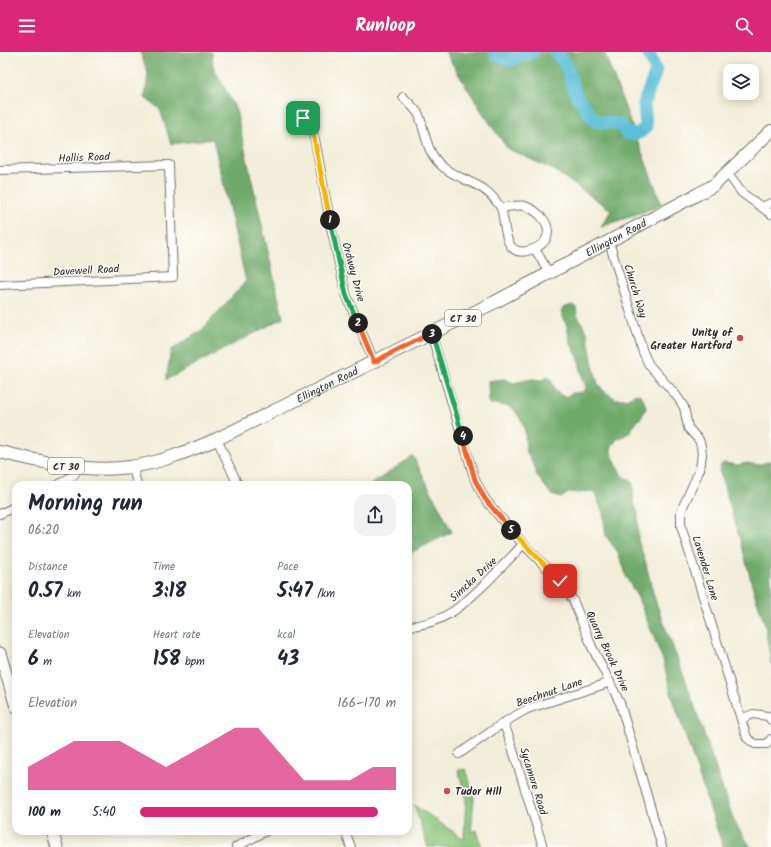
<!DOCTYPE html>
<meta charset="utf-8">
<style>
:root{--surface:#fff;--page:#f2f2f3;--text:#1f2937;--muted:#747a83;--accent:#db2777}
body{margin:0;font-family:Kalam,sans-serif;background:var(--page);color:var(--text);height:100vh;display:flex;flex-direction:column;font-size:15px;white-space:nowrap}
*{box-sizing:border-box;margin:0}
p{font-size:13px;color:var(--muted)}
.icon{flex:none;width:22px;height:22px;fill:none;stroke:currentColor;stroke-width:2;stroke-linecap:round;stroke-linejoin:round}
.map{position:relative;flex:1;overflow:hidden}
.side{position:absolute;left:12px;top:429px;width:400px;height:354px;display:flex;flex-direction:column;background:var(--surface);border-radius:12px;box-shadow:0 2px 10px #0003}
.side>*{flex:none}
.fabs{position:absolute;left:723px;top:12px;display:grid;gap:8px}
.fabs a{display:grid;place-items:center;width:36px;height:36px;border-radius:8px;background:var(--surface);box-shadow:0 2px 10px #0003;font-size:20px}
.pin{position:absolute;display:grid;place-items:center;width:34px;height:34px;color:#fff;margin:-17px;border-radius:8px;box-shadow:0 2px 6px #0006}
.km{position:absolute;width:20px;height:20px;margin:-10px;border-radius:50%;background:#222;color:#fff;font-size:11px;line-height:20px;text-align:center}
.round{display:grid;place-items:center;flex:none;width:42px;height:42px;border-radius:12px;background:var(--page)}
.headline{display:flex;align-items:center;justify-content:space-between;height:68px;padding:0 16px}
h1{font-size:22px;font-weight:600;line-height:30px}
.stats{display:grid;grid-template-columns:repeat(3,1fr);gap:6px;height:68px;padding:4px 16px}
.stats div{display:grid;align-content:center}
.stats b{font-size:20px;font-weight:600}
.stats small{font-size:11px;font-weight:400}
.stats p{font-size:11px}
.chart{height:112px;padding:8px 16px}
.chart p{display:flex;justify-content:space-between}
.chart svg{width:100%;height:72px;margin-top:4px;fill:var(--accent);opacity:.7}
ul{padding:0 16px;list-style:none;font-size:13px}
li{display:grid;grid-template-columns:64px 48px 1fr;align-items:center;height:30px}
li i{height:10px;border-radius:5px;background:var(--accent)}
header{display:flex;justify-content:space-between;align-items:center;height:52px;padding:0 16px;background:var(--accent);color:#fff;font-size:18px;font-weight:600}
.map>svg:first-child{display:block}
.green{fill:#89c479;stroke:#5a7852}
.forest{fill:#6eaa69;stroke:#4c6a4a}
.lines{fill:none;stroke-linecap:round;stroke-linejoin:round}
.river{stroke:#5abed8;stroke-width:13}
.street-casing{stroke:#716f68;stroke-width:10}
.secondary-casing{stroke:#716f68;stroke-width:13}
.primary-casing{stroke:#716f68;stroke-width:14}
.street{stroke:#fff;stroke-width:8}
.secondary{stroke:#fff;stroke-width:11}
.primary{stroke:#fff;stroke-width:12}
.split-1-casing{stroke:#fff;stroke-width:8}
.split-2-casing{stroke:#fff;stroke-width:8}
.split-3-casing{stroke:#fff;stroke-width:8}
.split-4-casing{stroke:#fff;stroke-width:8}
.split-5-casing{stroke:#fff;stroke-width:8}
.split-6-casing{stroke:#fff;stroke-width:8}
.split-1{stroke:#f5b400;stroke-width:5}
.split-2{stroke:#22a559;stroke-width:5}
.split-3{stroke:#f0652b;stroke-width:5}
.split-4{stroke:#22a559;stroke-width:5}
.split-5{stroke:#f0652b;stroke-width:5}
.split-6{stroke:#f5b400;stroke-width:5}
.poi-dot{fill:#d1495b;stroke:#fdfcf7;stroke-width:1.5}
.labels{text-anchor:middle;stroke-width:3;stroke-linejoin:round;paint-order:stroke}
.shield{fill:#fdfcf7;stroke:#6a6a68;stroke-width:1}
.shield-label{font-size:10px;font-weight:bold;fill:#2b2b2b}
.street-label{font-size:11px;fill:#2b2b2b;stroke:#fdfcf7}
.poi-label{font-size:11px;font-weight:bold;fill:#2b2b2b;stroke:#fdfcf7;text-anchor:end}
</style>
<header><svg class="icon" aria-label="menu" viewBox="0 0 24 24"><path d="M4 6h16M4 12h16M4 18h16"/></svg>Runloop<svg class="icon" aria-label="search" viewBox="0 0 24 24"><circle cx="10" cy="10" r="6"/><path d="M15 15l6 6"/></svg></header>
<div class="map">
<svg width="771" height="795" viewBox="0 0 771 795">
<rect width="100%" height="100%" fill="#fdfcf7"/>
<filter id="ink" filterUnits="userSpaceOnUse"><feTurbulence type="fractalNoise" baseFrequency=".025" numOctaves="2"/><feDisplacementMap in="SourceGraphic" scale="8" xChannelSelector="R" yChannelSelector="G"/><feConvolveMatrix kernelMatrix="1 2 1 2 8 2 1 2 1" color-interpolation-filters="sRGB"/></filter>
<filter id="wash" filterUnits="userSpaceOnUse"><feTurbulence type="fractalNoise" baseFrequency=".012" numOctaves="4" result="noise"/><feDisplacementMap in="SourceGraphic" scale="16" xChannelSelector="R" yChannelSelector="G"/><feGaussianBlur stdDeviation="0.9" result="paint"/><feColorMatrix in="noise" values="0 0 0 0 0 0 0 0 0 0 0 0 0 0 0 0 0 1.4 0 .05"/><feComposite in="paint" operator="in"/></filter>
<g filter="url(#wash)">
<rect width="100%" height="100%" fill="#f3eeda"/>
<!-- green -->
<polygon class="green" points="466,717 474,746 471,780 477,778 482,795 428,795 414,753 464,787 466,746 458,718"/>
<!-- forest -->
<g class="forest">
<polygon points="140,0 212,0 213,14 236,58 283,266 166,328 171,298 202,278 246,229 213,87 171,92 160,57 145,46 148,21"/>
<polygon points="445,0 604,0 662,153 601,175 611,158 552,117 508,97 484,63"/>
<path d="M 572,253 L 576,255 L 577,263 L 587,280 L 593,313 L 598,332 L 605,340 L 616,347 L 626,347 L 634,343 L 639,342 L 643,346 L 646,356 L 641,366 L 637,369 L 629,381 L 616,388 L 611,396 L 611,401 L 622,424 L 631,429 L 633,433 L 633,448 L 638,462 L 638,489 L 645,508 L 654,545 L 688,635 L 733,767 L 738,776 L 751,795 L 723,795 L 671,641 L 663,608 L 638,546 L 626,525 L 624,516 L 617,499 L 606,484 L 603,461 L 596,444 L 593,440 L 589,439 L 579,441 L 570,440 L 561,446 L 552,443 L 537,424 L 535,416 L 526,399 L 525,379 L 522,370 L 516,360 L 508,354 C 502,354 497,351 490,352 L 489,350 L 488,331 L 488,329 L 504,327 L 513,331 L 532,327 L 543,328 L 548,324 C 554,331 554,342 565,345 L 573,341 L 584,340 L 586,336 L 582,324 L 578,305 L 570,290 L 567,274 L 561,260 L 563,256 Z"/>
<polygon points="413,404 452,480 408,502 408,433 370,433"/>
<polygon points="771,409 771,612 765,572 754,540 741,490 719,418 720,414 723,411 738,413 747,411 757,413"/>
</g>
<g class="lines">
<!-- river -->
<g class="river">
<polyline points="495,0 496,2 511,8 533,0"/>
<polyline points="555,0 565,11 576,43 595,69 620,72 627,82 639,81 646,75 644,51 656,19 648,0"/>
</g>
</g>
</g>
<g filter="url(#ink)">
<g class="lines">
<!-- street casing -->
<g class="street-casing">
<g id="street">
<path d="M 403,45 C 408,50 416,57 419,63 C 426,82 426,101 443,115 C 460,129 482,130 496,149 C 497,151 500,154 501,156 C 506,169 502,205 527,199 C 559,191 551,164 525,154 C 519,152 508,155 501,156"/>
<polyline points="303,66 310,74 315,88 332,180 346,242 374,310"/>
<polyline points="0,118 169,113 173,225 0,233"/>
<polyline points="727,121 742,141 771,162"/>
<polyline points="762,155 771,151"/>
<polyline points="609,190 643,300 649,313 676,343 684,355 688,376 699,388 701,394 702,402 700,417 681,459 681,474 747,686 755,692 767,692 771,687"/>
<polyline points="535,197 549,221"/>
<polyline points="431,281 475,428 485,447 499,464 523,492 560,529 573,548 592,595 620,651 662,795"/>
<polyline points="217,387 238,433"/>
<polyline points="133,415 137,433"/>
<polyline points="58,433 74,423 78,416"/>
<polyline points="0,462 16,454"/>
<path d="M 408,574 C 445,573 466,550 491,526 C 502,514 513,504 523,492"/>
<polyline points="741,667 753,662 768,664 771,668"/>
<polyline points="503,671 508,682 543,795"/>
<polyline points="459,702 503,671 527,657 599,634 610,630"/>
<polyline points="345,779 351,795"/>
<polyline points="236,795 266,779"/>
</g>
</g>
<!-- secondary casing -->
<g class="secondary-casing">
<g id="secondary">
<polyline points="0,601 16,655"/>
<polyline points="52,779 57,795"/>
</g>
</g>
<!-- primary casing -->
<g class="primary-casing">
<g id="primary">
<path id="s1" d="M 0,400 C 42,410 86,421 130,415 C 160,411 189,399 217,387 L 495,250 L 698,142 L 714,133 L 771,79"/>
</g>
</g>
<!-- street -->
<use href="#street" class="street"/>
<!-- secondary -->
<use href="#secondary" class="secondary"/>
<!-- primary -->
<use href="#primary" class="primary"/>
</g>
</g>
<g class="lines" filter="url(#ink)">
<!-- split-1 casing -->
<g class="split-1-casing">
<polyline id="split-1" points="303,66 307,70 313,81 330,168"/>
</g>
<!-- split-2 casing -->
<g class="split-2-casing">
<polyline id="split-2" points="330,168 346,242 358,271"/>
</g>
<!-- split-3 casing -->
<g class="split-3-casing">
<polyline id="split-3" points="358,271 374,310 431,281 432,282"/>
</g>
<!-- split-4 casing -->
<g class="split-4-casing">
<polyline id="split-4" points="432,282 463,384"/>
</g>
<!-- split-5 casing -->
<g class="split-5-casing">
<polyline id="split-5" points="463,384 475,428 485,447 511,478"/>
</g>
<!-- split-6 casing -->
<g class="split-6-casing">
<polyline id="split-6" points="511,478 560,529"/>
</g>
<!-- split-1 -->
<use href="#split-1" class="split-1"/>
<!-- split-2 -->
<use href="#split-2" class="split-2"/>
<!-- split-3 -->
<use href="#split-3" class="split-3"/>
<!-- split-4 -->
<use href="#split-4" class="split-4"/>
<!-- split-5 -->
<use href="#split-5" class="split-5"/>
<!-- split-6 -->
<use href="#split-6" class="split-6"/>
</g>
<!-- markers -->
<g class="poi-dot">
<circle cx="740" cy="286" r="4"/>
<circle cx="447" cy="739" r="4"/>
</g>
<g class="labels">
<!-- shield labels -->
<g class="shield">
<rect x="445" y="258" width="36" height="16" rx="3"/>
<rect x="48" y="406" width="36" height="16" rx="3"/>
</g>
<g class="shield-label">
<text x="463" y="270">CT 30</text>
<text x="66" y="418">CT 30</text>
</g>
<!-- street labels -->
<g class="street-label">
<text transform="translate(84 105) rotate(-2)" y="4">Hollis Road</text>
<text dy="4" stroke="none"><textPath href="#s1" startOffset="670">Ellington Road</textPath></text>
<text transform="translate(86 218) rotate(-3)" y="4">Davewell Road</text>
<text transform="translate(354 220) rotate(75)" y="4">Ordway Drive</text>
<text transform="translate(636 239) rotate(73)" y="4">Church Way</text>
<text dy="4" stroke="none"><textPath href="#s1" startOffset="346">Ellington Road</textPath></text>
<text transform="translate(706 516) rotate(73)" y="4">Lavender Lane</text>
<text transform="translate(473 527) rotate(-43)" y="4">Simcka Drive</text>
<text transform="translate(608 599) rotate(65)" y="4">Quarry Brook Drive</text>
<text transform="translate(549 640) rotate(-19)" y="4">Beechnut Lane</text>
<text transform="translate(534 729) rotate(73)" y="4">Sycamore Road</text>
</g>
<!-- poi labels -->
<g class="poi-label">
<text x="732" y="284">Unity of<tspan x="732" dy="13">Greater Hartford</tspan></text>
<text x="455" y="743" text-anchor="start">Tudor Hill</text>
</g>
</g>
</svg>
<div class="fabs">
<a><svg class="icon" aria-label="layers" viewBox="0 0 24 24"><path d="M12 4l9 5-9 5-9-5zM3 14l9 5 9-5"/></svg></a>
</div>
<div class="pin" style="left:303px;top:66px;background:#1e9e55"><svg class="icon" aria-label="arrive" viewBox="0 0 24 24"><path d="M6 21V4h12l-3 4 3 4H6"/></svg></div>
<div class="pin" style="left:560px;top:529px;background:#d93025"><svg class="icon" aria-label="check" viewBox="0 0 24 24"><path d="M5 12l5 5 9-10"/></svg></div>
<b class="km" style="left:330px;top:168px">1</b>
<b class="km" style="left:358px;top:271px">2</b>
<b class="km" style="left:432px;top:282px">3</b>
<b class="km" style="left:463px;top:384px">4</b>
<b class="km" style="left:511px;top:478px">5</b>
<section class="side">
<div class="headline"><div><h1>Morning run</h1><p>06:20</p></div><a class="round"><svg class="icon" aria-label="share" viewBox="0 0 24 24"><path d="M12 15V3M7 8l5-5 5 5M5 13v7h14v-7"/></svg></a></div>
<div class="stats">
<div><p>Distance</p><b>0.57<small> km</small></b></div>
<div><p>Time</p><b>3:18</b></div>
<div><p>Pace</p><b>5:47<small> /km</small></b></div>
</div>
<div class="stats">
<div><p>Elevation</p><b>6<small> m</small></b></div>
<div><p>Heart rate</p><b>158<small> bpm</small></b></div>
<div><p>kcal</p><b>43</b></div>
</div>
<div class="chart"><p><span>Elevation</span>166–170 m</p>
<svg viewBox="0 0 160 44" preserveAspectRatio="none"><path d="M0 44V30L10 22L20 14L30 14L40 14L50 22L60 30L70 22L80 14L90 6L100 6L110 22L120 38L130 38L140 38L150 30L160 30V44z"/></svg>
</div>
<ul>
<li><b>100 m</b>5:40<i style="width:93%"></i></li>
</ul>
</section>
</div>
